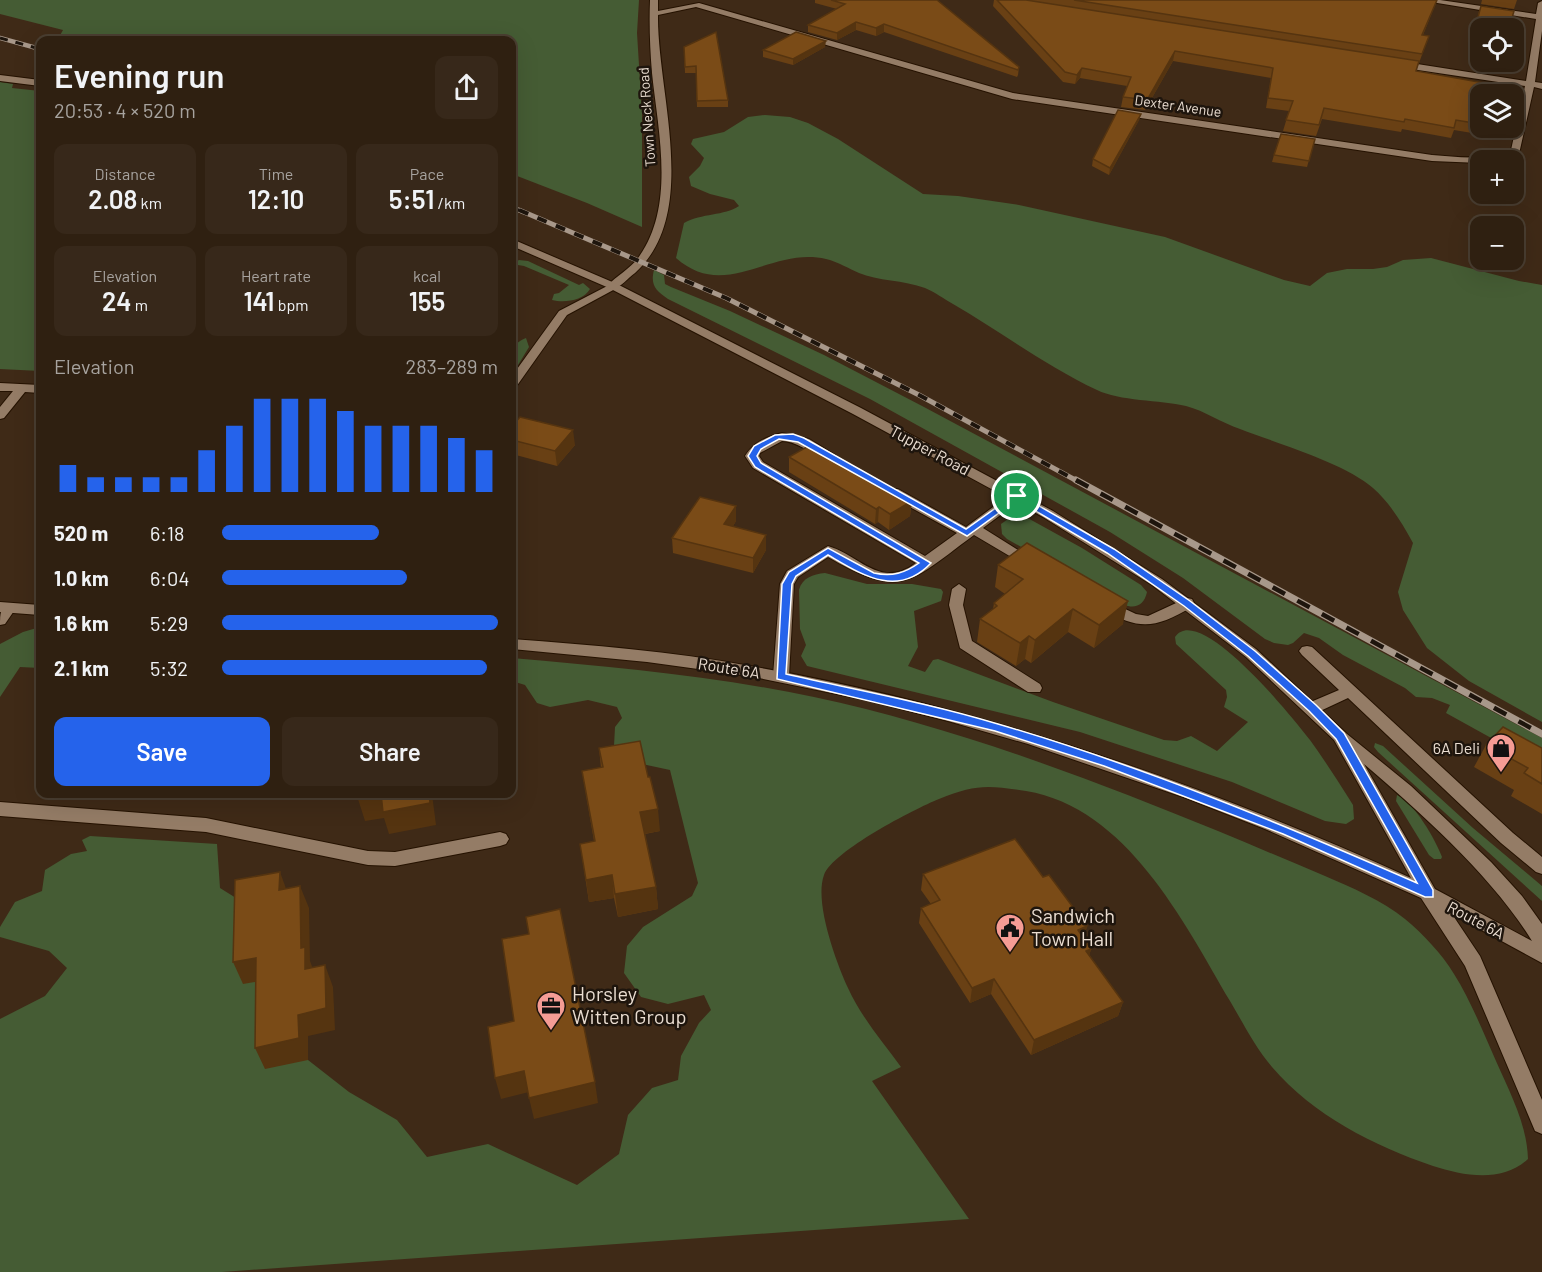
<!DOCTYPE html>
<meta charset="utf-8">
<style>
:root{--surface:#2f2011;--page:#37281a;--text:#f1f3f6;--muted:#a7a39f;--line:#4a3e31;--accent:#2563eb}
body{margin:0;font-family:Barlow,sans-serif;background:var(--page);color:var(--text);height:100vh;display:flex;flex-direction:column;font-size:22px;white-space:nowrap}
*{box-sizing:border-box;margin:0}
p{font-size:20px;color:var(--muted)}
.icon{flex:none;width:33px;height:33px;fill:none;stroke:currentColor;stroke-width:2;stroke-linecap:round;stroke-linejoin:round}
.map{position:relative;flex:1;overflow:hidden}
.drawer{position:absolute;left:36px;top:36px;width:480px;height:762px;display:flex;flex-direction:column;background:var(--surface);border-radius:12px;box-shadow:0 6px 24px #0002,0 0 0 2px var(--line)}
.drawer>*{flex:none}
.tools{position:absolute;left:1470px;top:18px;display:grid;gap:12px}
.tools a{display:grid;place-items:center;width:54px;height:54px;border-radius:12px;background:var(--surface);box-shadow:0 6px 24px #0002,0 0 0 2px var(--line);font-size:30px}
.pin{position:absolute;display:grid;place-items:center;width:51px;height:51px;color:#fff;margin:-26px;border:3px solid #fff;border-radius:50%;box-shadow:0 2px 6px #0007}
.round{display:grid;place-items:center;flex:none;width:63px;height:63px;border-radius:12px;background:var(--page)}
.head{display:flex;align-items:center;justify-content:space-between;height:102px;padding:0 18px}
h1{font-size:33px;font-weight:600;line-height:45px}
.figures{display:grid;grid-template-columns:repeat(3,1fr);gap:9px;height:102px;padding:6px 18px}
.figures div{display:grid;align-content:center;border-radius:12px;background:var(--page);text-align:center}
.figures b{font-size:26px;font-weight:600}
.figures small{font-size:16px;font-weight:400}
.figures p{font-size:16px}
.chart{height:168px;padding:12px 18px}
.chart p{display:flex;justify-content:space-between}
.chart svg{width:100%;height:108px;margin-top:6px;stroke:var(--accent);stroke-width:6}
.button{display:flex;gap:12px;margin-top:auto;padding:12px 18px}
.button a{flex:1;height:69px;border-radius:12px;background:var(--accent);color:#fff;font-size:24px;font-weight:600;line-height:69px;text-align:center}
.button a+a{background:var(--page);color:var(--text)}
ul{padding:0 18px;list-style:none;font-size:20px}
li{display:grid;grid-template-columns:96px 72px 1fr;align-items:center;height:45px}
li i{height:15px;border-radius:8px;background:var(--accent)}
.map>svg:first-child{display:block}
.green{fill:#455c34}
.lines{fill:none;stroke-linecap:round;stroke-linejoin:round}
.lane-casing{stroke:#251201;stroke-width:2}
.street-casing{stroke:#251201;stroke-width:2}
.secondary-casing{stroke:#251201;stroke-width:2}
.lane{fill:#947c66;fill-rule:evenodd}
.street{fill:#947c66;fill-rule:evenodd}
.secondary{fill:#947c66;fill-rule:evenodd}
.rail-far2-casing{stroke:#a8988a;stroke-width:4.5}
.rail-far1-casing{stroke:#a8988a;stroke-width:5}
.rail-casing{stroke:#a8988a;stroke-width:7}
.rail-far2{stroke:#1e150d;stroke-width:3;stroke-dasharray:8;stroke-linecap:butt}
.rail-far1{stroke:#1e150d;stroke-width:4;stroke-dasharray:10;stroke-linecap:butt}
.rail{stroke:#1e150d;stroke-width:4.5;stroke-dasharray:14;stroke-linecap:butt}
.wall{fill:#694014}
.shaded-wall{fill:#553410}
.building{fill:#7a4b17;stroke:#553410;stroke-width:1.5}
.route{fill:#2563eb;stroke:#fff;stroke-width:1.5;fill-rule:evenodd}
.labels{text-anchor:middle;stroke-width:5;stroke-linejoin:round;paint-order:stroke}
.far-street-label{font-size:14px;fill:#eaddd1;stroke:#1e150d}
.street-label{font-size:16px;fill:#eaddd1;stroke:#1e150d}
.poi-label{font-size:16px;fill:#eaddd1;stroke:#1e150d;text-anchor:end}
.near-poi-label{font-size:20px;fill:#eaddd1;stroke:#1e150d;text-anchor:start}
</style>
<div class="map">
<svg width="1542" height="1272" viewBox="0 0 1542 1272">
<rect width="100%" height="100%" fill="#3f2a17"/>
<!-- green -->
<g class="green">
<polygon points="0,0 639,0 637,33 642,113 642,227 587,203 512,174 512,40 72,40 58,39 63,30 0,14"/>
<polygon points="0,82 13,84 12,88 40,91 40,371 0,369"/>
<path d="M 765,115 L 790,117 L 808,123 L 838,139 L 923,194 L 958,196 L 1019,205 L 1165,237 L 1284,280 L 1310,286 L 1327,273 L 1347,269 L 1373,269 L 1387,267 L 1403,260 L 1431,258 L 1519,281 L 1542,285 L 1542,722 L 1469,681 L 1427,648 L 1403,610 L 1398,592 L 1413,543 C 1402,523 1390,503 1373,488 C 1345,463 1276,443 1240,429 C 1222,423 1205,411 1186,406 C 1160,400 1119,401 1097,390 C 1046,366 1001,332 953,304 C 944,299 935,292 925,288 C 904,280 877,281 859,273 C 849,269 839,262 826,259 C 771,246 726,302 676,258 L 684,223 C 702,213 724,216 739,206 L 734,200 L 710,194 L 691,186 L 689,177 L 700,166 L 704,158 L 691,144 L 693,139 L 724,132 L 748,117 Z"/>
<path d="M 519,260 L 528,261 L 579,285 L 583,283 L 590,289 C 583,301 564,303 552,300 L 554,294 L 559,293 L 569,285 L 524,266 L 512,264 Z"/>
<path d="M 654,270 L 664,275 L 665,284 L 671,287 L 730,311 L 824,355 L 924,407 L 1542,738 L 1542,766 L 1446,713 L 1450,705 L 1432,698 L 1416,697 L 1405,688 L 1343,655 L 1319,638 L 1304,633 L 1293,643 L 1288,645 L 1274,643 L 1265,639 L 1183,578 L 1110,532 L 870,399 L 668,299 C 656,291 650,285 654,270 Z"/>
<path d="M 526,338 L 529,347 L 512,375 C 511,359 509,344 526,338 Z"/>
<path d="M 1024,516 L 1082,548 L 1141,585 L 1147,592 C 1144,605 1136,609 1124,605 L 1007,539 L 1002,534 L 1001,524 L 1011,517 Z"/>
<path d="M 825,573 L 867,584 L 912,584 L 941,589 L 943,592 L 941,601 L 914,611 L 918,647 L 908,666 L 925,672 L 933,660 L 938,659 L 1053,702 L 1164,740 L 1177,741 L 1191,736 L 1217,751 L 1248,722 L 1224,707 L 1227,697 L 1226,690 L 1176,644 L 1175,637 C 1199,601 1294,719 1310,740 C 1323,758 1336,778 1348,797 L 1353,805 L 1354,819 L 1346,824 L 1325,821 L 1232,782 L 1080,732 L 807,666 L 801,656 L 806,645 L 800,629 L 799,590 C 802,578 813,574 825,573 Z"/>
<polygon points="40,627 40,668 20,667 0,697 0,644 23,632"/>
<path d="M 512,658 C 613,667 714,676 814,697 C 954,727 1085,777 1218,831 C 1254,846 1289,861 1325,876 C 1352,888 1382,900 1405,919 C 1423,934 1442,954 1454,974 C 1471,1001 1483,1032 1496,1061 C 1510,1093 1527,1124 1528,1159 C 1502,1183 1464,1176 1433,1166 C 1374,1146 1313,1115 1272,1067 C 1255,1047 1243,1023 1230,1001 C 1183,921 1127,808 1026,791 C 988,785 975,784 939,799 C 914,809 833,851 824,875 C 814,902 836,962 848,988 C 861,1017 883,1042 901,1067 L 872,1081 L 969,1219 L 222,1272 L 0,1272 L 0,1019 L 45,996 L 67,968 L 49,951 L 0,937 L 0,927 L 15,902 L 42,891 L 45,870 L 71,854 L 87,851 L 82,840 L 90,836 L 217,844 L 220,888 L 244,903 L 266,980 L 308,1060 L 349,1092 L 397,1120 L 427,1157 L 488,1144 L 577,1185 L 619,1154 L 628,1115 L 652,1088 L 678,1080 L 681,1056 L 699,1023 L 711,1010 L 704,995 L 668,1004 L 641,997 L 624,973 L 627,946 L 643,927 L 692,896 L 698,883 L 670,770 L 642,764 L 614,746 L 615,727 L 622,718 L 617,707 L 588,700 L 550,707 L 537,703 L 525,685 L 512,681 Z"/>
<polygon points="1375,743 1383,746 1473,828 1542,886 1542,901 1378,752 1374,747"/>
<path d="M 1397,795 C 1414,802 1435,839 1442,857 L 1441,859 L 1434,859 L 1429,855 L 1396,801 Z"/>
</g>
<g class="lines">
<!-- lane casing -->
<g class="lane-casing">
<g id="lane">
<polygon points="613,283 619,286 617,288 567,315 516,387 512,388 512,376 559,311"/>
<polygon points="0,383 40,385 40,393 25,392 4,418 0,419 0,407 13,391 0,391"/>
<path d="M 782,433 L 809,439 L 835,455 L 833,458 C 818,461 800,441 782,441 L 760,453 L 759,456 L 763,462 L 925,556 L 957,533 L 888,495 L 886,492 L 888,489 L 898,489 L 966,527 L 1012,493 L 1022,493 L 1024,496 L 1022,499 L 983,528 L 1037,562 L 1030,567 L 1025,565 L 974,535 C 911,581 903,601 828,557 L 798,577 L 794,584 L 789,676 L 786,680 L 776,680 L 773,676 L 780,584 L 787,571 L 828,546 C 860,555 880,590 916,563 L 753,468 L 745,456 C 754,442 766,437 782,433 Z"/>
<polygon points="959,584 966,589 963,605 972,641 1040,684 1042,688 1040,692 1028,692 960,648 949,605 952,589"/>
<path d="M 1187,598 L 1192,599 L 1194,603 L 1192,607 C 1155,628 1141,631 1103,610 L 1101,606 L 1108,601 L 1136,614 L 1148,616 Z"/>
<polygon points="1307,646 1312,647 1513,833 1542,857 1542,874 1536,872 1501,843 1348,698 1318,712 1306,712 1304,708 1306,704 1339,690 1302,655 1299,651 1302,647"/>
<polygon points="0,802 206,818 368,851 395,852 500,832 506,834 509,839 506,844 500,846 395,866 368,865 206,832 0,816"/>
</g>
</g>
<!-- street casing -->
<g class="street-casing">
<g id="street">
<path d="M 650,0 L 658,0 L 658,11 L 699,3 L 1013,93 L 1432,155 C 1459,157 1486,161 1511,150 L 1525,86 L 1398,67 L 1394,64 L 1398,61 L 1526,81 L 1536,19 L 1419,0 L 1440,0 L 1536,14 L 1538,3 L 1542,1 L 1542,31 L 1535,82 L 1542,83 L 1542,89 L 1534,87 L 1519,154 L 1500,160 L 1480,160 L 1480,163 L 1432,161 L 1012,99 L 696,7 L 658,15 C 657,93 701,213 635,273 C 628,278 621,287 613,289 L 607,286 C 616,276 630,269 638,258 C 676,206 658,132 652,73 C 650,49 649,24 650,0 Z"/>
<path d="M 9,603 L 16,608 L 5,624 L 0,625 C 0,615 0,606 9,603 Z"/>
</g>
</g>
<!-- secondary casing -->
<g class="secondary-casing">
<g id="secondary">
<polygon points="0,75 40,80 40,86 0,81"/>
<path d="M 512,239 L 617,284 L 861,408 L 1053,511 L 1162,579 L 1256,649 L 1347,734 L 1411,786 L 1491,862 L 1522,896 L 1542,924 L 1542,963 L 1452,914 L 1480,956 L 1542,1100 L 1542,1134 L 1535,1131 L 1465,966 L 1421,898 L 1265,829 L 1186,798 L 1028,744 L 948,721 L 866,700 L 749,676 L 647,662 L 512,649 L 512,639 C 592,645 671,651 750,666 C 979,706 1199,782 1411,878 L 1334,740 L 1246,657 L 1152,585 L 1043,517 L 853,414 L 609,288 L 512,246 ZM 1364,764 C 1422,814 1492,876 1532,941 L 1435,889 Z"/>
<polygon points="0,602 40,605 40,615 0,612"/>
</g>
</g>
<!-- lane -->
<use href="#lane" class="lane"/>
<!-- street -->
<use href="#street" class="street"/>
<!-- secondary -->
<use href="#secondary" class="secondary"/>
<!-- rail-far2 casing -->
<g class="rail-far2-casing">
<g id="rail-far2">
<polyline points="0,38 40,49"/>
<polyline points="512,207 523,212"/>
</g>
</g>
<!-- rail-far1 casing -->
<g class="rail-far1-casing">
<polyline id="rail-far1" points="519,210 726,298 919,395 1079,482"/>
</g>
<!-- rail casing -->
<g class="rail-casing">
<polyline id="rail" points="1076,480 1542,734"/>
</g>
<!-- rail-far2 -->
<use href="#rail-far2" class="rail-far2"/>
<!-- rail-far1 -->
<use href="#rail-far1" class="rail-far1"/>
<!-- rail -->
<use href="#rail" class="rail"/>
</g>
<!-- wall -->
<g class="wall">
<polygon points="815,0 937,0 1019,67 1018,75 1017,77 884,32 876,36 856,30 837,40 808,32 808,25 837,9 815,3"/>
<polygon points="994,0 1437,0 1423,35 1429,36 1416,71 1480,94 1481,128 1478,134 1454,130 1451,138 1402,129 1401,132 1322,119 1316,136 1283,131 1289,111 1266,108 1271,78 1173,61 1145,110 1121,107 1123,97 1127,86 1080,78 1075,84 1063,82 993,6"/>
<polygon points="1482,0 1517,0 1514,9 1481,4"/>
<polygon points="1479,12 1480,28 1480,39 1472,38"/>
<polygon points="684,47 728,100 728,107 697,107 696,73 685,73"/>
<polygon points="825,47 793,65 763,57 763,50"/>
<polygon points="1141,114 1139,120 1109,175 1092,166 1093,159"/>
<polygon points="1315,139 1307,167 1272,162 1274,155"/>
<polygon points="512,426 575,445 557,466 512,454"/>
<polygon points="789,457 912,501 910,516 889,530 878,522 875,524 789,472"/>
<polygon points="736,521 733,526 766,550 753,573 673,553 672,538"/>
<polygon points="998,565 1123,624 1094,648 1068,632 1031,663 1025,659 1016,666 977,642 980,619 993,609 994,603 1005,594 995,587"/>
<polygon points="1486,745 1542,748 1542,814 1511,796 1514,790 1474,767"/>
<polygon points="599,748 660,831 645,834 656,887 658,909 618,917 614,898 589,902 580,844 594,841 582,771 601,768"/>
<polygon points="923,874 1043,877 1087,926 1084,938 1091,949 1089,956 1123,1002 1118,1016 1031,1055 991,994 970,1003 919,923 921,908 931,904 921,890"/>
</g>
<!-- shaded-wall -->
<g class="shaded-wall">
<polygon points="856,22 856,30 837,40 837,33"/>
<polygon points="884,24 884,32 876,36 876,28"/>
<polygon points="826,41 825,47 793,65 793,59"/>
<polygon points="1175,51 1173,61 1145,110 1147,100"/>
<polygon points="1082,68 1080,78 1075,84 1077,75"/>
<polygon points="1141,114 1139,120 1109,175 1110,168"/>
<polygon points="573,430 575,445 557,466 555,451"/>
<polygon points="912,501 910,516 889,530 890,514"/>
<polygon points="736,506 736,521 725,540 724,524"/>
<polygon points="879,507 878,522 875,524 876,509"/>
<polygon points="766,535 766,550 753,573 753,558"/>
<polygon points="1128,601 1123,624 1094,648 1099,625"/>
<polygon points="1073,609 1068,632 1031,663 1035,640"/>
<polygon points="1029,636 1025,659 1016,666 1020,643"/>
<polygon points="381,794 432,794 436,825 389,834 384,818 365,821 358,799"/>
<polygon points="658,809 660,831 643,834 640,812"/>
<polygon points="280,872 288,894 279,890"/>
<polygon points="612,875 614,898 589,902 586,880"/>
<polygon points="300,886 309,908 310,961 313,969 305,969 301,948"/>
<polygon points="656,887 658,909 618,917 615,894"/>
<polygon points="1087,926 1083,941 1078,930"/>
<polygon points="1091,949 1087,964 1086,951"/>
<polygon points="256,958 266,980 243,984 233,962"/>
<polygon points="325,965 333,987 335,1030 308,1036 308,1060 265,1069 255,1048 298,1015"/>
<polygon points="994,979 991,994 970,1003 972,988"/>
<polygon points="1123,1002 1118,1016 1031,1055 1034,1040"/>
<polygon points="524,1071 529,1092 501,1099 495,1078"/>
<polygon points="595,1082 598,1103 534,1119 529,1098"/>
</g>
<!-- building -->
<g class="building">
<polygon points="831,0 937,0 1019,67 1018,70 884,24 876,28 856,22 837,33 808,25 845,4"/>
<polygon points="997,0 1026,0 1419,61 1416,71 1490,84 1488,94 1480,94 1480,124 1456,120 1454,128 1405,119 1404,122 1324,108 1319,125 1286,120 1293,101 1268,98 1273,68 1175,51 1147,100 1123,97 1131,77 1082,68 1077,75 1065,72"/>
<polygon points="1074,0 1437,0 1422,35 1429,36 1422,54"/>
<polygon points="1481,6 1514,11 1509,28 1480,28 1480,33 1474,32"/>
<polygon points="716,32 728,100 697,101 696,66 685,67 684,47"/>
<polygon points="796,32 826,41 793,59 763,50"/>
<polygon points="1118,110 1141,114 1110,168 1093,159"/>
<polygon points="1281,134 1315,139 1309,161 1274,155"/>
<polygon points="520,417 573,430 555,451 512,440 512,426"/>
<polygon points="812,444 912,501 890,514 879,507 876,509 789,457"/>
<polygon points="700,497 736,506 724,524 766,535 753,558 672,538"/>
<polygon points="1027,543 1128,601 1099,625 1073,609 1035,640 1029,636 1020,643 980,619 997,606 994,603 1023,579 998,565"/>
<polygon points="1503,727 1542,748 1542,784 1524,773 1528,768 1486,745"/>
<polygon points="640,741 648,777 650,777 658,809 640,812 656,887 615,894 612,875 586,880 580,844 595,841 582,771 603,767 599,748"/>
<polygon points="358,794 429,794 430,803 383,812 381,794 358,799"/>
<polygon points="1015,839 1043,877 1049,875 1087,926 1078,930 1091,949 1086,951 1123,1002 1034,1040 994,979 972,988 921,908 940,900 923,874"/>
<polygon points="280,872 279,890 300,886 301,948 305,947 305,969 325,965 326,1008 298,1015 299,1038 255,1048 256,958 233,962 235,880"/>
<polygon points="560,909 595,1082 529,1098 524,1071 495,1078 488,1027 514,1021 502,939 529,934 526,917"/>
</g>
<!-- route -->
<path class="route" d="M 775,435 L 793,434 L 804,438 L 966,529 L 1014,495 L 1020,495 L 1114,549 L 1190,601 L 1255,651 L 1316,705 L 1344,733 L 1433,890 L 1433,897 L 1425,897 L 1283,834 L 1104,766 L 995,731 L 777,679 L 782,584 L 789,572 L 828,548 L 874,573 C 892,577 905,573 919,563 L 755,467 L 748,456 L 754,446 ZM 779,439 L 798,442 L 967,536 L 1017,500 L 1107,553 L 1184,606 L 1248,656 L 1309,711 L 1336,739 L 1417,883 C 1280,823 1142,766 998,724 C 929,703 856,690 786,674 L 792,584 L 796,576 L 828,555 C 861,574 897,599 931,563 L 761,463 L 757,456 L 761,449 Z"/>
<!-- icons -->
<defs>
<g id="shop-pin" transform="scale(1.5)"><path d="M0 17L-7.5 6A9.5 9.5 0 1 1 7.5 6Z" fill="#f59c95" stroke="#1e150d"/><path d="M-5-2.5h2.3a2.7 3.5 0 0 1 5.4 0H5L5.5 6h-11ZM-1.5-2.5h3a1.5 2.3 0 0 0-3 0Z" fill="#111"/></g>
<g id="civic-pin" transform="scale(1.5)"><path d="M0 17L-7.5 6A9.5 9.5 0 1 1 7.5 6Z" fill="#f59c95" stroke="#1e150d"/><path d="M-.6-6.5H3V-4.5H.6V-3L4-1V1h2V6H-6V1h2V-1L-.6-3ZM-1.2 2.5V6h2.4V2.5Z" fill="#111"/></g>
<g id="office-pin" transform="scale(1.5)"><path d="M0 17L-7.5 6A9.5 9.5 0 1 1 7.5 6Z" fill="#f59c95" stroke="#1e150d"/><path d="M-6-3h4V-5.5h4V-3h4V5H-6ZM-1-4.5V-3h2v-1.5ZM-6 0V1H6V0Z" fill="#111"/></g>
</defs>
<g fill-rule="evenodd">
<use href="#shop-pin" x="1501" y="748"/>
<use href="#civic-pin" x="1010" y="928"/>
<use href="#office-pin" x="551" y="1006"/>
</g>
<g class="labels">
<!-- far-street labels -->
<g class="far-street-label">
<text transform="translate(1178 106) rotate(8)" y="5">Dexter Avenue</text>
<text transform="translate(647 117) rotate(-94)" y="5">Town Neck Road</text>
</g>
<!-- street labels -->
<g class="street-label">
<text transform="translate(930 450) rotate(28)" y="6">Tupper Road</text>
<text transform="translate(729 668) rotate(9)" y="6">Route 6A</text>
<text transform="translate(1476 920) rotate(28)" y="6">Route 6A</text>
</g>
<!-- poi labels -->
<g class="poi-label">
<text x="1480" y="754">6A Deli</text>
</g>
<!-- near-poi labels -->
<g class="near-poi-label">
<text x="1031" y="923">Sandwich<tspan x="1031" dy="23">Town Hall</tspan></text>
<text x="572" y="1001">Horsley<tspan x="572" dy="23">Witten Group</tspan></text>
</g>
</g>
</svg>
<div class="tools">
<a><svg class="icon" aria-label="locate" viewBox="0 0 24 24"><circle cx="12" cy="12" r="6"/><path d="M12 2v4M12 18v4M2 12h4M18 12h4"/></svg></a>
<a><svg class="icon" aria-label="layers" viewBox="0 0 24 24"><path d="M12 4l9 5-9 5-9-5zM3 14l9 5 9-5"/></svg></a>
<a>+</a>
<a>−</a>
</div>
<div class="pin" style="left:1017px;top:496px;background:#1e9e55"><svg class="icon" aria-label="arrive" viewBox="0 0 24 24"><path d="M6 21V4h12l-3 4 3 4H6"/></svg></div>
<section class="drawer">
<div class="head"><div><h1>Evening run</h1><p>20:53 · 4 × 520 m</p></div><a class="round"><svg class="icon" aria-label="share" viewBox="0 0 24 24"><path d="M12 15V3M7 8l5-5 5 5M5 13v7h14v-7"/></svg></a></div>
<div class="figures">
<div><p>Distance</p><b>2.08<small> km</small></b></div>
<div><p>Time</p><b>12:10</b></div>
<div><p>Pace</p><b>5:51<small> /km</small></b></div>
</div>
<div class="figures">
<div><p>Elevation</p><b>24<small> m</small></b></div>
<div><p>Heart rate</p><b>141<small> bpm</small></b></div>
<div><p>kcal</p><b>155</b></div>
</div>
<div class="chart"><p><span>Elevation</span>283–289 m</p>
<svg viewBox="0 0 160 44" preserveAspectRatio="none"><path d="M5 44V33M15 44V38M25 44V38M35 44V38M45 44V38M55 44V27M65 44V17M75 44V6M85 44V6M95 44V6M105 44V11M115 44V17M125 44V17M135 44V17M145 44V22M155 44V27"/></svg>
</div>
<ul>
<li><b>520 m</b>6:18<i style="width:57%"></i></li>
<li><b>1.0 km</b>6:04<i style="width:67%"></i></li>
<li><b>1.6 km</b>5:29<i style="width:100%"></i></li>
<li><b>2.1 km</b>5:32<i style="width:96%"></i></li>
</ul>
<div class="button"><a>Save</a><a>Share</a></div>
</section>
</div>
